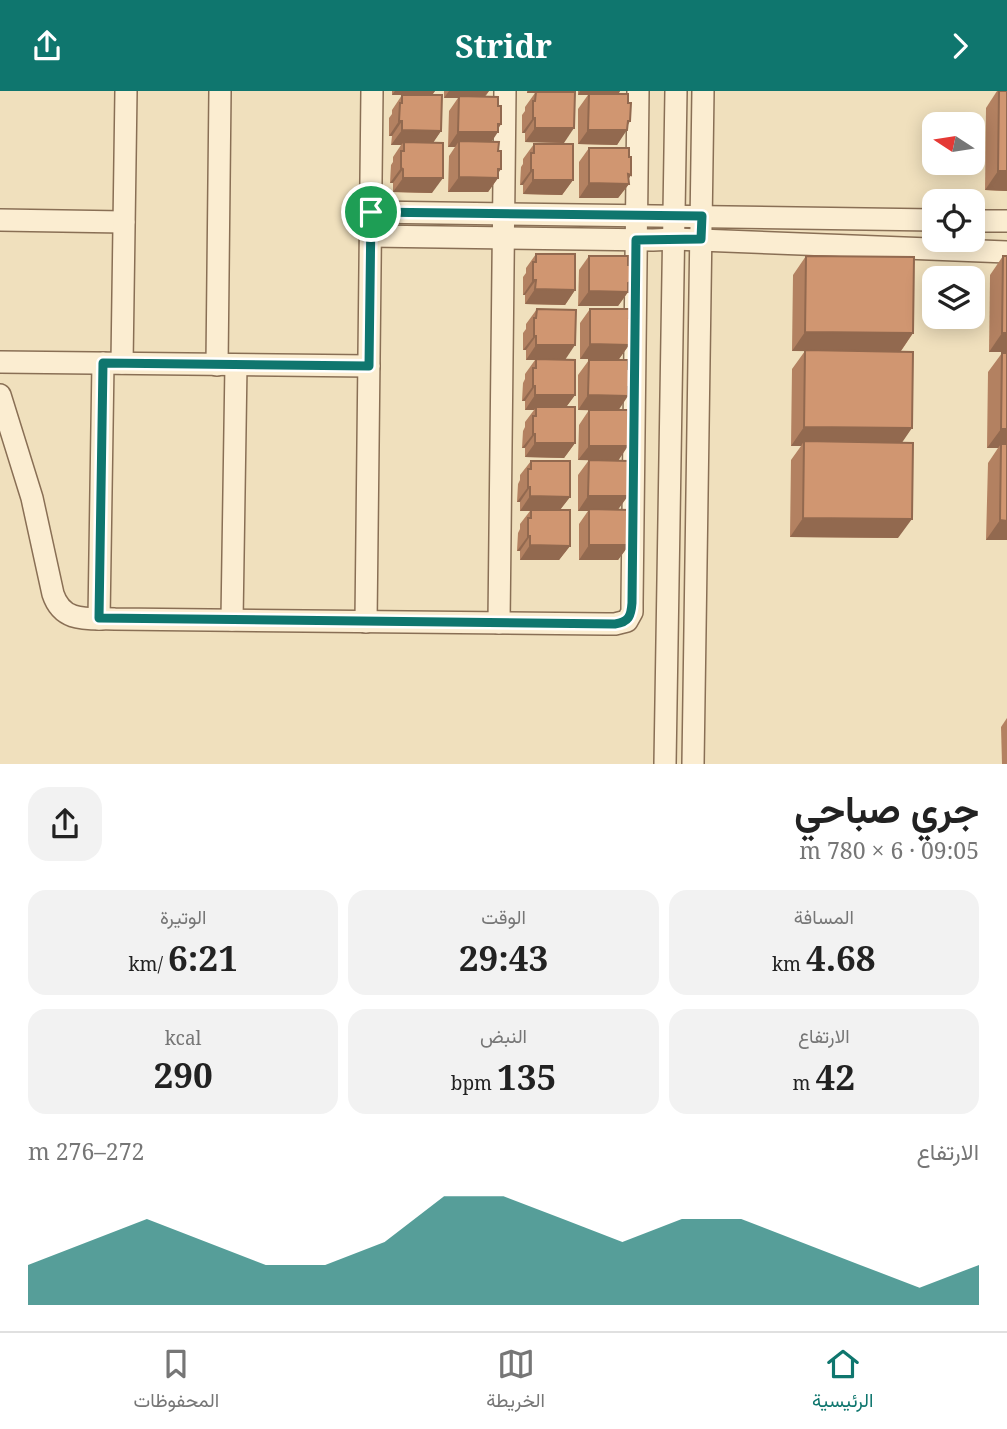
<!DOCTYPE html>
<html lang="ar">
<meta charset="utf-8">
<style>
:root{--surface:#fff;--page:#f2f2f2;--text:#222;--muted:#767676;--line:#e0e0e0;--accent:#0f766e}
body{margin:0;font-family:"Noto Serif",Vazirmatn,serif;background:var(--page);color:var(--text);direction:rtl;height:100vh;display:flex;flex-direction:column;font-size:26px;white-space:nowrap}
*{box-sizing:border-box;margin:0}
p{font-size:23px;color:var(--muted)}
.icon{flex:none;width:38px;height:38px;fill:none;stroke:currentColor;stroke-width:2;stroke-linecap:round;stroke-linejoin:round}
.map{position:relative;height:673px;overflow:hidden;direction:ltr}
.panel{display:flex;flex-direction:column;background:var(--surface);flex:1}
.panel>*{flex:none}
.needle{width:46px;rotate:282deg}
.controls{position:absolute;left:922px;top:21px;display:grid;gap:14px}
.controls a{display:grid;place-items:center;width:63px;height:63px;border-radius:14px;background:var(--surface);box-shadow:0 4px 18px #0003;font-size:35px}
.pin{position:absolute;display:grid;place-items:center;width:60px;height:60px;color:#fff;margin:-30px;border:4px solid #fff;border-radius:50%;box-shadow:0 2px 7px #0007}
.round{display:grid;place-items:center;flex:none;width:74px;height:74px;border-radius:21px;background:var(--page)}
.head{display:flex;align-items:center;justify-content:space-between;height:119px;padding:0 28px}
h1{font-size:38px;font-weight:700;line-height:52px}
.metrics{display:grid;grid-template-columns:repeat(3,1fr);gap:10px;height:119px;padding:7px 28px}
.metrics div{display:grid;align-content:center;border-radius:18px;background:var(--page);text-align:center}
.metrics b{font-size:35px;font-weight:700}
.metrics small{font-size:19px;font-weight:400}
.metrics p{font-size:19px}
.chart{height:196px;padding:14px 28px}
.chart p{display:flex;justify-content:space-between}
.chart svg{width:100%;height:126px;margin-top:7px;fill:var(--accent);opacity:.7}
header{display:flex;justify-content:space-between;align-items:center;height:91px;padding:0 28px;background:var(--accent);color:#fff;font-size:32px;font-weight:700}
.tabs{display:flex;justify-content:space-around;align-items:center;height:98px;border-top:2px solid var(--line);background:var(--surface);font-size:19px;color:var(--muted)}
.tabs a{display:grid;justify-items:center;gap:4px}
.tabs .current{color:var(--accent)}
.map>svg:first-child{display:block}
.lines{fill:none;stroke-linecap:round;stroke-linejoin:round}
.minor-casing{stroke:#896f55;stroke-width:24}
.minor{stroke:#fbedd1;stroke-width:21}
.wall{fill:#b38161}
.shaded-wall{fill:#92694f}
.building{fill:#d09671;stroke:#92694f;stroke-width:2}
.route-casing{stroke:#fff;stroke-width:14}
.route{stroke:#0f766e;stroke-width:9}
</style>
<header><svg class="icon" aria-label="forward" viewBox="0 0 24 24"><path d="M9 5l7 7-7 7"/></svg>Stridr<svg class="icon" aria-label="share" viewBox="0 0 24 24"><path d="M12 15V3M7 8l5-5 5 5M5 13v7h14v-7"/></svg></header>
<div class="map">
<svg width="1007" height="673" viewBox="0 0 1007 673">
<rect width="100%" height="100%" fill="#f0e0bd"/>
<g class="lines">
<!-- minor casing -->
<g class="minor-casing">
<g id="minor">
<polyline points="371,121 934,129"/>
<polyline points="0,129 124,131"/>
<polyline points="973,130 1007,130"/>
<polyline points="371,145 653,149 674,148 1007,161"/>
<polyline points="0,271 369,275"/>
<polyline points="122,272 126,0"/>
<polyline points="217,274 220,0"/>
<path d="M 0,304 L 32,407 L 53,503 C 63,533 89,527 115,528 L 606,533 L 615,533 L 627,530 L 632,521 L 632,512 L 638,0"/>
<polyline points="99,528 103,272"/>
<polyline points="232,529 236,274"/>
<polyline points="366,531 372,0"/>
<polyline points="499,532 505,0"/>
<polyline points="665,673 676,0"/>
<polyline points="693,673 703,0"/>
</g>
</g>
<!-- minor -->
<use href="#minor" class="minor"/>
</g>
<!-- wall -->
<g class="wall">
<polygon points="392,0 435,0 432,4 441,40 433,51 432,102 393,101 393,92 390,92 391,74 393,71 393,66 401,54 391,54 392,45 389,45 389,27 392,23 392,19 402,4 392,4"/>
<polygon points="444,0 489,0 485,6 498,15 501,33 491,51 498,82 498,87 488,101 448,101 449,65 455,56 448,56 449,20 458,7 444,7"/>
<polygon points="527,0 568,0 564,52 525,51 525,42 522,42 522,24 525,20 525,16 535,2 527,2"/>
<polygon points="578,0 620,0 618,3 628,12 630,30 617,54 578,53 578,18 588,4 578,4"/>
<polygon points="997,0 1007,0 1007,100 985,99 986,17"/>
<polygon points="534,53 573,89 562,104 523,103 523,94 520,94 521,76 523,73 523,68"/>
<polygon points="589,57 629,66 631,84 629,87 629,93 618,107 579,107 579,71"/>
<polygon points="536,163 575,199 565,214 525,213 525,204 523,204 523,186 526,182 526,177"/>
<polygon points="589,165 628,195 628,201 618,215 578,215 579,179"/>
<polygon points="806,165 913,242 901,260 902,352 898,447 790,446 791,369 801,355 791,355 792,278 805,260 792,260 793,184"/>
<polygon points="1003,165 1007,261 989,261 990,184"/>
<polygon points="537,218 565,269 575,304 566,316 575,352 564,367 525,366 525,357 522,357 523,340 525,336 525,331 534,319 525,319 525,310 522,310 523,292 525,288 525,283 535,269 526,269 526,259 523,259 523,242 526,238 526,233"/>
<polygon points="590,218 629,227 632,245 629,248 629,254 619,268 580,268 580,232"/>
<polygon points="1002,262 1007,262 1007,449 986,449 988,372 998,357 987,357 988,281"/>
<polygon points="589,269 628,278 628,299 618,319 628,350 618,369 628,378 630,396 618,418 629,427 631,445 628,449 629,454 618,469 579,469 579,433 588,420 578,420 578,384 589,369 578,369 579,334 589,319 578,319 578,284"/>
<polygon points="531,370 570,406 560,419 570,455 559,469 520,469 520,460 517,460 518,442 520,438 520,433 530,420 520,420 520,411 517,411 518,393 520,389 520,384"/>
<polygon points="1007,627 1007,673 1002,673 1001,636"/>
</g>
<!-- shaded-wall -->
<g class="shaded-wall">
<polygon points="395,0 435,0 432,4 392,4"/>
<polygon points="449,0 489,0 483,7 444,7"/>
<polygon points="528,0 568,0 567,2 527,2"/>
<polygon points="580,0 620,0 618,4 578,4"/>
<polygon points="533,27 535,27 525,42 522,42"/>
<polygon points="399,30 402,30 392,45 389,45"/>
<polygon points="628,30 630,30 624,39 627,39 617,54 578,53 588,39"/>
<polygon points="498,33 501,33 495,41 498,41 488,56 459,50 455,56 448,56 458,41"/>
<polygon points="535,37 574,37 564,52 525,51"/>
<polygon points="402,39 441,40 431,55 404,51 401,54 391,54"/>
<polygon points="401,77 403,78 393,92 390,92"/>
<polygon points="498,78 501,78 495,87 498,87 488,101 448,101 459,86"/>
<polygon points="531,79 533,79 523,94 520,94"/>
<polygon points="998,80 1007,80 1007,100 985,99"/>
<polygon points="628,83 631,84 625,93 629,93 618,107 579,107 589,92"/>
<polygon points="403,87 443,87 432,102 393,101"/>
<polygon points="533,89 573,89 562,104 523,103"/>
<polygon points="533,189 536,189 525,204 523,204"/>
<polygon points="631,191 624,201 628,201 618,215 578,215 589,200"/>
<polygon points="535,198 575,199 565,214 525,213"/>
<polygon points="805,241 913,242 900,261 792,260"/>
<polygon points="1002,242 1007,242 1007,261 989,261"/>
<polygon points="534,245 536,245 526,259 523,259"/>
<polygon points="629,245 632,245 626,254 629,254 619,268 580,268 590,253"/>
<polygon points="536,254 575,254 565,269 526,269"/>
<polygon points="533,295 535,295 525,310 522,310"/>
<polygon points="631,296 624,305 628,305 618,320 578,319 588,304"/>
<polygon points="535,304 575,304 564,319 536,316 534,319 525,319"/>
<polygon points="804,336 912,337 899,356 804,350 801,355 791,355"/>
<polygon points="1001,338 1007,338 1007,358 1001,353 998,357 987,357"/>
<polygon points="533,343 535,343 525,357 522,357"/>
<polygon points="628,346 631,346 624,355 628,355 618,370 578,369 589,355"/>
<polygon points="535,352 575,352 564,367 525,366"/>
<polygon points="528,396 530,396 520,411 517,411"/>
<polygon points="628,396 630,396 624,405 628,405 617,420 578,420 588,405"/>
<polygon points="530,405 570,406 559,420 520,420"/>
<polygon points="803,427 912,428 898,447 790,446"/>
<polygon points="1000,429 1007,430 1007,449 986,449"/>
<polygon points="528,445 530,445 520,460 517,460"/>
<polygon points="631,445 625,454 629,454 618,469 579,469 589,454"/>
<polygon points="530,454 570,455 559,469 520,469"/>
</g>
<!-- building -->
<g class="building">
<polygon points="999,0 1007,0 1007,80 998,80"/>
<polygon points="536,1 575,1 574,37 535,37 535,27 533,27 533,10 535,10"/>
<polygon points="589,3 628,3 628,12 631,12 630,30 628,30 627,39 588,39"/>
<polygon points="402,4 442,4 441,40 402,39 402,30 399,30 400,12 402,12"/>
<polygon points="459,5 498,6 498,15 501,15 501,33 498,33 498,41 458,41"/>
<polygon points="459,50 499,51 498,60 501,60 501,78 498,78 498,87 459,86"/>
<polygon points="404,51 443,52 443,87 403,87 403,78 401,77 401,60 404,60"/>
<polygon points="534,53 573,53 573,89 533,89 533,79 531,79 531,62 534,62"/>
<polygon points="589,57 629,57 629,66 631,66 631,84 628,83 629,93 589,92"/>
<polygon points="536,163 575,163 575,199 535,198 536,189 533,189 533,171 536,171"/>
<polygon points="589,165 628,165 628,174 631,174 631,191 628,192 628,201 589,200"/>
<polygon points="806,165 914,166 913,242 805,241"/>
<polygon points="1003,165 1007,165 1007,242 1002,242"/>
<polygon points="537,218 576,219 575,254 536,254 536,245 534,245 534,227 536,227"/>
<polygon points="590,218 630,218 629,227 632,227 632,245 629,245 629,254 590,253"/>
<polygon points="805,259 913,261 912,337 804,336"/>
<polygon points="1002,262 1007,262 1007,338 1001,338"/>
<polygon points="536,268 575,269 575,304 535,304 535,295 533,295 533,277 536,277"/>
<polygon points="589,269 628,269 628,278 631,278 631,296 628,296 628,305 588,304"/>
<polygon points="536,316 575,316 575,352 535,352 535,343 533,343 533,325 536,325"/>
<polygon points="589,319 628,319 628,328 631,328 631,346 628,346 628,355 589,355"/>
<polygon points="804,350 913,352 912,428 803,427"/>
<polygon points="1001,353 1007,353 1007,430 1000,429"/>
<polygon points="589,369 628,370 628,378 631,378 630,396 628,396 628,405 588,405"/>
<polygon points="531,370 570,370 570,406 530,405 530,396 528,396 528,378 531,378"/>
<polygon points="589,418 629,419 629,427 631,427 631,445 628,445 629,454 589,454"/>
<polygon points="531,419 570,419 570,455 530,454 530,445 528,445 528,427 531,427"/>
</g>
<g class="lines">
<!-- route casing -->
<g class="route-casing">
<path id="route" d="M 371,121 L 702,125 L 701,148 L 636,149 L 632,512 C 631,525 629,531 615,533 L 99,527 L 103,272 L 369,275 Z"/>
</g>
<!-- route -->
<use href="#route" class="route"/>
</g>
</svg>
<div class="controls">
<a><svg class="needle" viewBox="-14 -14 28 28"><path d="M0-13l5 13h-10z" fill="#e53935"/><path d="M0 13l5-13h-10z" fill="#767676"/></svg></a>
<a><svg class="icon" aria-label="locate" viewBox="0 0 24 24"><circle cx="12" cy="12" r="6"/><path d="M12 2v4M12 18v4M2 12h4M18 12h4"/></svg></a>
<a><svg class="icon" aria-label="layers" viewBox="0 0 24 24"><path d="M12 4l9 5-9 5-9-5zM3 14l9 5 9-5"/></svg></a>
</div>
<div class="pin" style="left:371px;top:121px;background:#1e9e55"><svg class="icon" aria-label="arrive" viewBox="0 0 24 24"><path d="M6 21V4h12l-3 4 3 4H6"/></svg></div>
</div>
<section class="panel">
<div class="head"><div><h1>جري صباحي</h1><p>09:05 · 6 × 780 m</p></div><a class="round"><svg class="icon" aria-label="share" viewBox="0 0 24 24"><path d="M12 15V3M7 8l5-5 5 5M5 13v7h14v-7"/></svg></a></div>
<div class="metrics">
<div><p>المسافة</p><b>4.68<small> km</small></b></div>
<div><p>الوقت</p><b>29:43</b></div>
<div><p>الوتيرة</p><b>6:21<small> /km</small></b></div>
</div>
<div class="metrics">
<div><p>الارتفاع</p><b>42<small> m</small></b></div>
<div><p>النبض</p><b>135<small> bpm</small></b></div>
<div><p>kcal</p><b>290</b></div>
</div>
<div class="chart"><p><span>الارتفاع</span>272–276 m</p>
<svg viewBox="0 0 160 44" preserveAspectRatio="none"><path d="M0 44V30L10 22L20 14L30 22L40 30L50 30L60 22L70 6L80 6L90 14L100 22L110 14L120 14L130 22L140 30L150 38L160 30V44z"/></svg>
</div>
</section>
<nav class="tabs">
<a class="current"><svg class="icon" aria-label="home" viewBox="0 0 24 24"><path d="M3 11l9-7 9 7M6 9v11h12V9"/></svg>الرئيسية</a>
<a><svg class="icon" aria-label="map" viewBox="0 0 24 24"><path d="M3 6l6-2 6 2 6-2v14l-6 2-6-2-6 2zM9 4v14M15 6v14"/></svg>الخريطة</a>
<a><svg class="icon" aria-label="saved" viewBox="0 0 24 24"><path d="M7 4h10v16l-5-4-5 4z"/></svg>المحفوظات</a>
</nav>
